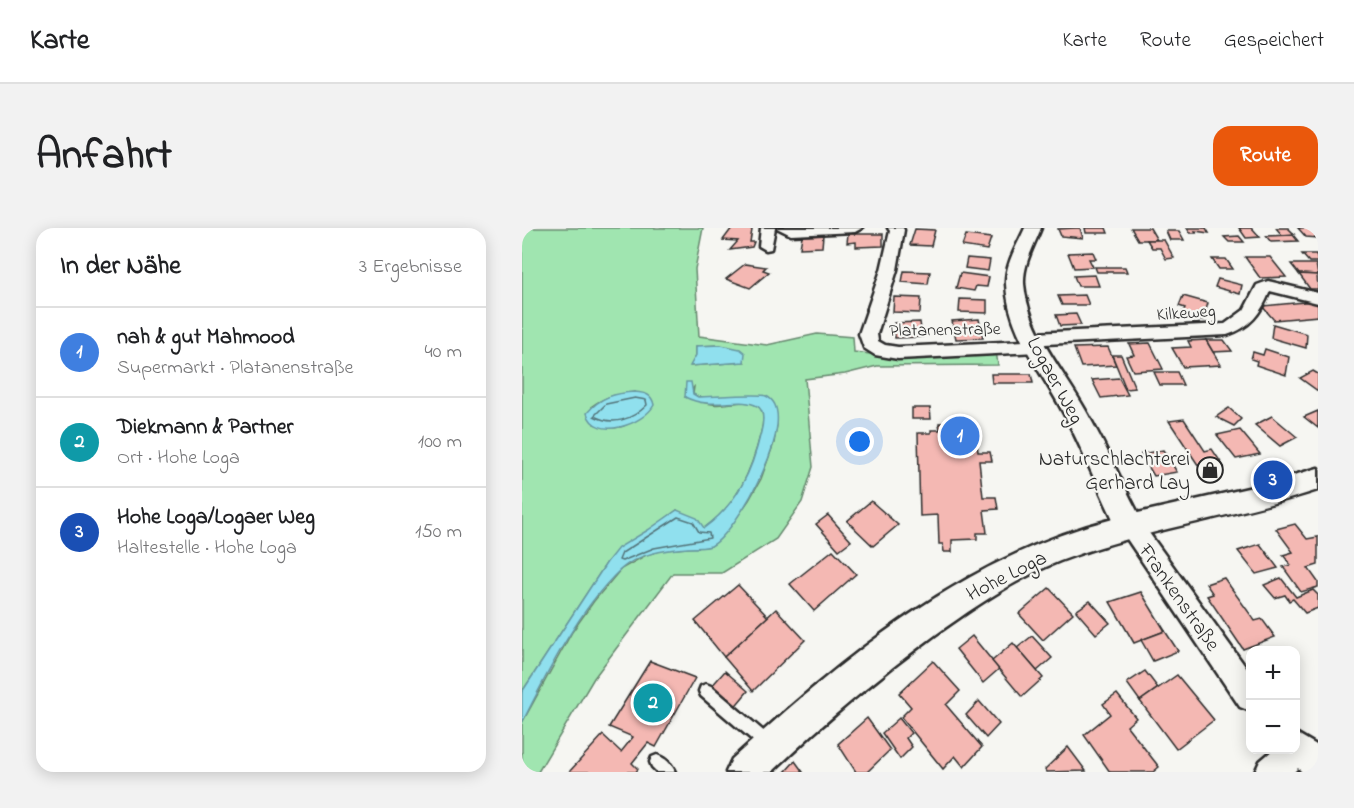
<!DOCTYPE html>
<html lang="de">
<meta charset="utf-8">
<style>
body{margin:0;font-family:"Indie Flower",sans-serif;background:#f2f2f2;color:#202124}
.controls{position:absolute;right:18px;bottom:18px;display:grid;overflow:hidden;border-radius:12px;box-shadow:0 3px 15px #0003}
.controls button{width:54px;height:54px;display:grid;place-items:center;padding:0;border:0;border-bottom:2px solid #e0e0e0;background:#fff;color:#202124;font:30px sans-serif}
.you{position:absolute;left:338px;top:214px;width:21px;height:21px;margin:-15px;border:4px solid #fff;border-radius:50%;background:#1a73e8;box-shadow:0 0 0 9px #1a73e833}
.badge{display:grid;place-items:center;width:39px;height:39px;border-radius:50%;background:#ea580c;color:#fff;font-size:20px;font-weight:700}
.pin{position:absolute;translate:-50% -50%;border:3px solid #fff;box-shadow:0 2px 6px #0006}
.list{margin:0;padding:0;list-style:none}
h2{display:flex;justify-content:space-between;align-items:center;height:78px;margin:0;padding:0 24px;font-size:26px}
h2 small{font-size:20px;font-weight:400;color:#757577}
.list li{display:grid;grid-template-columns:39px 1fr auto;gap:18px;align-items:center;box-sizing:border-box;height:90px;padding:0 24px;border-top:2px solid #e0e0e0}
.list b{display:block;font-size:22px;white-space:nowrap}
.list p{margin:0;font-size:20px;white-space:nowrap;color:#757577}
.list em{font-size:20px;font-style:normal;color:#757577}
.map{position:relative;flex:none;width:796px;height:544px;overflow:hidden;border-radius:18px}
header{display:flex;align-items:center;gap:36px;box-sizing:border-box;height:84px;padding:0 30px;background:#fff;border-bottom:2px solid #e0e0e0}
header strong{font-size:28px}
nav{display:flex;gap:33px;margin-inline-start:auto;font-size:21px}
.intro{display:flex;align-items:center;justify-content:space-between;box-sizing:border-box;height:144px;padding:0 36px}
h1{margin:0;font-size:42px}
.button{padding:15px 27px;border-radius:18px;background:#ea580c;color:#fff;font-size:21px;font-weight:700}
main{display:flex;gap:36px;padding:0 36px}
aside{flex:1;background:#fff;border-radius:18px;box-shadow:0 3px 15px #0003}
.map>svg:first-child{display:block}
.green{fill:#a0e5b0;stroke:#66886e;stroke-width:1.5;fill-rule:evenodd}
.water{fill:#90e0ee;stroke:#6898a0;stroke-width:1.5}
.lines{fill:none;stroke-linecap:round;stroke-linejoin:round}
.shore{stroke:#537379;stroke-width:1.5}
.building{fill:#f4b8b3;stroke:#2b2b2b;stroke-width:1.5}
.service-casing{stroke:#2b2b2b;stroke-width:5}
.minor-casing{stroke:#2b2b2b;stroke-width:5}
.tertiary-casing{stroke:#2b2b2b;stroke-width:5}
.service{fill:#f6f6f2;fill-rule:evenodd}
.minor{fill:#f6f6f2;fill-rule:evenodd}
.tertiary{fill:#f6f6f2;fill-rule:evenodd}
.labels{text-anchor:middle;stroke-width:4.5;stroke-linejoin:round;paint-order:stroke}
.far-street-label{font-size:18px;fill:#2b2b2b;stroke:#f6f6f2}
.street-label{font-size:21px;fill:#2b2b2b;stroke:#f6f6f2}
.poi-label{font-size:21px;fill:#2b2b2b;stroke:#f6f6f2;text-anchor:end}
</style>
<header>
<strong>Karte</strong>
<nav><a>Karte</a><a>Route</a><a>Gespeichert</a></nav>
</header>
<div class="intro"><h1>Anfahrt</h1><a class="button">Route</a></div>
<main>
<aside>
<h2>In der Nähe<small>3 Ergebnisse</small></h2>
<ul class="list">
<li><span class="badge" style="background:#3f7fe0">1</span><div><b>nah &amp; gut Mahmood</b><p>Supermarkt · Platanenstraße</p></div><em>40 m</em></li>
<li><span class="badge" style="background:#0f9aa8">2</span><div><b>Diekmann &amp; Partner</b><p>Ort · Hohe Loga</p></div><em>100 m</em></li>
<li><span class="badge" style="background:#1a4fb4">3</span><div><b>Hohe Loga/Logaer Weg</b><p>Haltestelle · Hohe Loga</p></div><em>150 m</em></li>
</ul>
</aside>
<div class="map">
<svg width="796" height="544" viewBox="0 0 796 544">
<rect width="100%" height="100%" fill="#f6f6f2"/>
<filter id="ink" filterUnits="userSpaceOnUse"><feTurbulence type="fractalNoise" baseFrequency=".0167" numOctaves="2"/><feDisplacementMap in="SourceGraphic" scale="12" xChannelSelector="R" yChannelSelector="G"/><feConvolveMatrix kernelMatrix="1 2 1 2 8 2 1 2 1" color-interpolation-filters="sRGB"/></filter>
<g filter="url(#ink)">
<path class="green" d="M0,0h181l-8,41 4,67 68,9 50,-11 36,3 1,15 25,3 117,-4 2,14 -121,1 -32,8 -40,5 8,88 -11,35 -26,37 -54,34h-49l-79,105 -56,94h-16v-49l50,-91 22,-31 27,-32 25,-14 17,-5 48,-4 19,-19 19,-27 12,-21 13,-36 3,-18 -1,-14 -10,-15 -68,1 -5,-3 1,-7 -9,10c9,2 18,6 27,7 14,3 33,-7 46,2 7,5 5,19 3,26 -10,40 -23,72 -58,97l-26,-19 -70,52 -85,130zM199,117l23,17 -53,4 5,-11v-9zM113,164l-2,29c-14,10 -23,7 -39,3l-2,-18c14,-10 26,-12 43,-14z"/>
<g class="water">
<polygon points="199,117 218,121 223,125 222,134 168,138 174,127 174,118"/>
<path d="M164,154h5l2,12 5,3c11,0 62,-4 68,-1 38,17 -29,137 -55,150 -6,2 -17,2 -23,2 -23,2 -50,5 -68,22 -41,39 -73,103 -98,153v-31l85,-130 11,-14 30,-18 29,-20 20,8 7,10c34,-25 48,-57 57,-96 2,-8 4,-22 -4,-26 -16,-10 -46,5 -72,-9z"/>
<path d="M113,164c10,1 17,2 19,13 -10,19 -59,37 -67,8 13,-16 28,-20 48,-21z"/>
</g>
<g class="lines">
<g class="shore">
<path d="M113,170l11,2 1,5c-15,15 -34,21 -53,11l12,-12z"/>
<polygon points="156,289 171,294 177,304 187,305 188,310 132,320 100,333 97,332 100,325"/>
</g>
</g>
<g class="building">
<polygon points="210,0 228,0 230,2 228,14 232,14 230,19 208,22 216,13 201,12"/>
<polygon points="553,0 558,0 561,10 539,8 536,1"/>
<polygon points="584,0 586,5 564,5 563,0"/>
<polygon points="609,0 628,0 635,12 616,12"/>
<polygon points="665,0 684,0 687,5 673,3 674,5 668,5"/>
<polygon points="717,0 730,0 738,9 724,10"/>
<polygon points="754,0 766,0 772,6 760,7"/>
<polygon points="776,0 795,0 796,10 784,9"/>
<polygon points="393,1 413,2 409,18 388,17"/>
<polygon points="644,3 657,3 662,12 648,12"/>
<polygon points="326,6 361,6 361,18 334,19 334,14 325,15"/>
<polygon points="301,7 300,19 278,20 280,8"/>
<polygon points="444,7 469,10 465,22 440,18"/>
<polygon points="771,7 776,13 749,14 744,8"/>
<polygon points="717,8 722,14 707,14 702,9"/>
<polygon points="625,12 642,12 652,30 644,31 638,20 630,20"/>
<polygon points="571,24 574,31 567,31 571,39 552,40 546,25"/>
<polygon points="780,26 794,26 796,34 787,34"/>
<polygon points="723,29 748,29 764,49 738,50"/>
<polygon points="445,30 468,32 466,43 443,40"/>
<polygon points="690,31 704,31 711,41 697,41"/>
<polygon points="223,36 244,39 241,42 247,44 228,60 204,51"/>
<polygon points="769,36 794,36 796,47 777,46"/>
<polygon points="573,39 603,39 605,44 575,44"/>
<polygon points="382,43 408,44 406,56 380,54"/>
<polygon points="438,45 467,49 465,59 454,58 452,63 434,60"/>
<polygon points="777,46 795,47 796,61 788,61"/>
<polygon points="573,47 577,58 556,58 552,48"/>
<polygon points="696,51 720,57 718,66 693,59"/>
<polygon points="563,67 567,77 540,77 536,68"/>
<polygon points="661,68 686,75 681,92 660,86 663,80 657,78"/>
<polygon points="372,69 399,70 398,85 371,84"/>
<polygon points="438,71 465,72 465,85 437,84"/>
<polygon points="793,73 796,76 796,88 752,92 740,78"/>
<polygon points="554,86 559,97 538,98 534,87"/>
<polygon points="457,91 461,110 434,111 430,93"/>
<polygon points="398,94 400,109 373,110 372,95"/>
<polygon points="751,96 785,106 784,120 749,110"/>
<polygon points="684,112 699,137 661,139 650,120 669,119 666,113"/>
<polygon points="684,112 702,112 710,123 691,124"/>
<polygon points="628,115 641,141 611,143 604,128 612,127 607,116"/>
<polygon points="586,119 594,137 559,139 552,120"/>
<polygon points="743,121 767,129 764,147 734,137 735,133 729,131 731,124 741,127"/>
<polygon points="590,127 599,127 613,160 604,161"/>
<polygon points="791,143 796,146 796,163 778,150"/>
<polygon points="632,144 655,144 661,157 638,157"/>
<polygon points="469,146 509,146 511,155 470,155"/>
<polygon points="597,150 606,167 579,170 570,152"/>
<polygon points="390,180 408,180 409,191 390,191"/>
<polygon points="707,180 719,191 712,198 694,189"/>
<polygon points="796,183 796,200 782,189"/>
<polygon points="750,188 775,209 758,218 733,197"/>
<polygon points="662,191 683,223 690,221 702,239 694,240 696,243 682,246 647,193"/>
<polygon points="452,194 456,224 468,224 470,233 457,233 461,269 474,269 476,281 462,282 465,305 455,305 455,311 430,312 430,324 422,324 421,316 417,316 416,287 398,288 396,205 409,205 409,202 418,202 417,195"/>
<polygon points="718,202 738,226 714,231 695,207"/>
<polygon points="641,222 655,244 632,248 619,226"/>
<polygon points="349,273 376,297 351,318 325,293"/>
<polygon points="306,287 329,313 317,322 294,296"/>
<polygon points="773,296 785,311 796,309 796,337 786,340 796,354 796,359 779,364 761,339 769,337 761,327 771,324 754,301"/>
<polygon points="738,316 756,340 734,346 716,323"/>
<polygon points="311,322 334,346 292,383 268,356"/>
<polygon points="702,350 733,393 740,391 753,409 721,421 685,368 691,366 684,356"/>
<polygon points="759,350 774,369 791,362 796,367 796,380 783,385 771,371 767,373 763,367 753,370 742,357"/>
<polygon points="216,357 246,389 202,429 173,393"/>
<polygon points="527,360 551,385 521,412 497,386"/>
<polygon points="619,364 643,403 612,415 588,374"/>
<polygon points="568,373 588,395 574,406 554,383"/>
<polygon points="254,381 283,412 231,463 202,429"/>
<polygon points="643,403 656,423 631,433 619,412"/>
<polygon points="450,408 477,441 461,455 434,421"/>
<polygon points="510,408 530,430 515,443 495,420"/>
<polygon points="491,415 521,450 500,469 470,433"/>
<polygon points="128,433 173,450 134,519 126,515 110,535 116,541 114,544 47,544 81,507 99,524 111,509 87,499"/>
<polygon points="411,433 438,463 424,477 460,519 442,539 433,528 421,541 379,489 389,479 377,465"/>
<polygon points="203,443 226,463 211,481 188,460"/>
<polygon points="623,443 636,460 618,473 605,455"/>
<polygon points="655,447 692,492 654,521 618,473"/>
<polygon points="595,466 614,490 605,498 637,539 631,544 588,544 562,507 588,486 581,476"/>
<polygon points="457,473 477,496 464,510 444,487"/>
<polygon points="345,490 368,522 345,544 334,544 316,516"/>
<polygon points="377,490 389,505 384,510 390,519 378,531 360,505"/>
<polygon points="546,519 564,543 525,544 523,541"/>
<polygon points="273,533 281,544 263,544"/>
</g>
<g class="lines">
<g class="service-casing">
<g id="service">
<polygon points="184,456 189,458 252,512 254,517 252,522 247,524 242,522 179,468 177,463 179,458"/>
<path d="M135,527c8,3 15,9 18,17h-18l-5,-5 -2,-5 2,-5z"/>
</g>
</g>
<g class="minor-casing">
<g id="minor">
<polygon points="239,0 253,0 249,21 244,22 237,18"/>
<polygon points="255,0 340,0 333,4 269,7"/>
<path d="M366,0h15l1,2 -7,40 -20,64 1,7 7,4 13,2 127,-6 2,-6 6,-2 192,-9 19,-14 13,-25 11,-4 50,12v10l-48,-12c-9,22 -20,37 -43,44l-182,9 -2,6 -6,2 -139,7 -23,-4 -11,-7 -5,-14 22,-64 9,-39z"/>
<polygon points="609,288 617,291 728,445 728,483 718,479 601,305 597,298 601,291"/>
<polygon points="774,505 796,518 796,544 780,544 776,540 772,544 733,544 738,533 751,522 774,522"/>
</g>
</g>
<g class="tertiary-casing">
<path id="tertiary" d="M503,0h16c-7,18 -18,36 -17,56 4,48 40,87 62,127 19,33 34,68 52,102l119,-27 61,-18v22c-85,28 -175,39 -258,71 -45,18 -86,46 -125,74 -57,42 -112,88 -163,137h-46l6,-13c111,-101 232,-202 381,-240 -17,-35 -31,-71 -49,-105 -21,-41 -56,-81 -58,-130 -1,-20 11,-38 19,-56z"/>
</g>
<use href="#service" class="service"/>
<use href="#minor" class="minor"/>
<use href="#tertiary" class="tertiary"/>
</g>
</g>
<defs>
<g id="shop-ring" transform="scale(1.35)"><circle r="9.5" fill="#f6f6f2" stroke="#2b2b2b" stroke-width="1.5"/><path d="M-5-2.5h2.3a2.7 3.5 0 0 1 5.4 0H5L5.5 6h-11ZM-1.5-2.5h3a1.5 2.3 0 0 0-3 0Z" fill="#2b2b2b"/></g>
</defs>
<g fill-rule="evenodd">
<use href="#shop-ring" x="688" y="242"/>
</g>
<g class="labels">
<g class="far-street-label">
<text transform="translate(664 84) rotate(-4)" y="6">Kilkeweg</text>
<text transform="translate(423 101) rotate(-1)" y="6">Platanenstraße</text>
</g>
<g class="street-label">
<text transform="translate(534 152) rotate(61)" y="7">Logaer Weg</text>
<text transform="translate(484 347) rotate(-27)" y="7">Hohe Loga</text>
<text transform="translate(658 369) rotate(55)" y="7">Frankenstraße</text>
</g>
<g class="poi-label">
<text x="668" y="237">Naturschlachterei<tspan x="668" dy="24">Gerhard Lay</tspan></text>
</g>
</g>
</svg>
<div class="controls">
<button>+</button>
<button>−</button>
</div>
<div class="you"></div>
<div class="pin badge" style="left:438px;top:208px;background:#3f7fe0">1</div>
<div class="pin badge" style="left:131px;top:475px;background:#0f9aa8">2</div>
<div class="pin badge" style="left:751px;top:252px;background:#1a4fb4">3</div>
</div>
</main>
